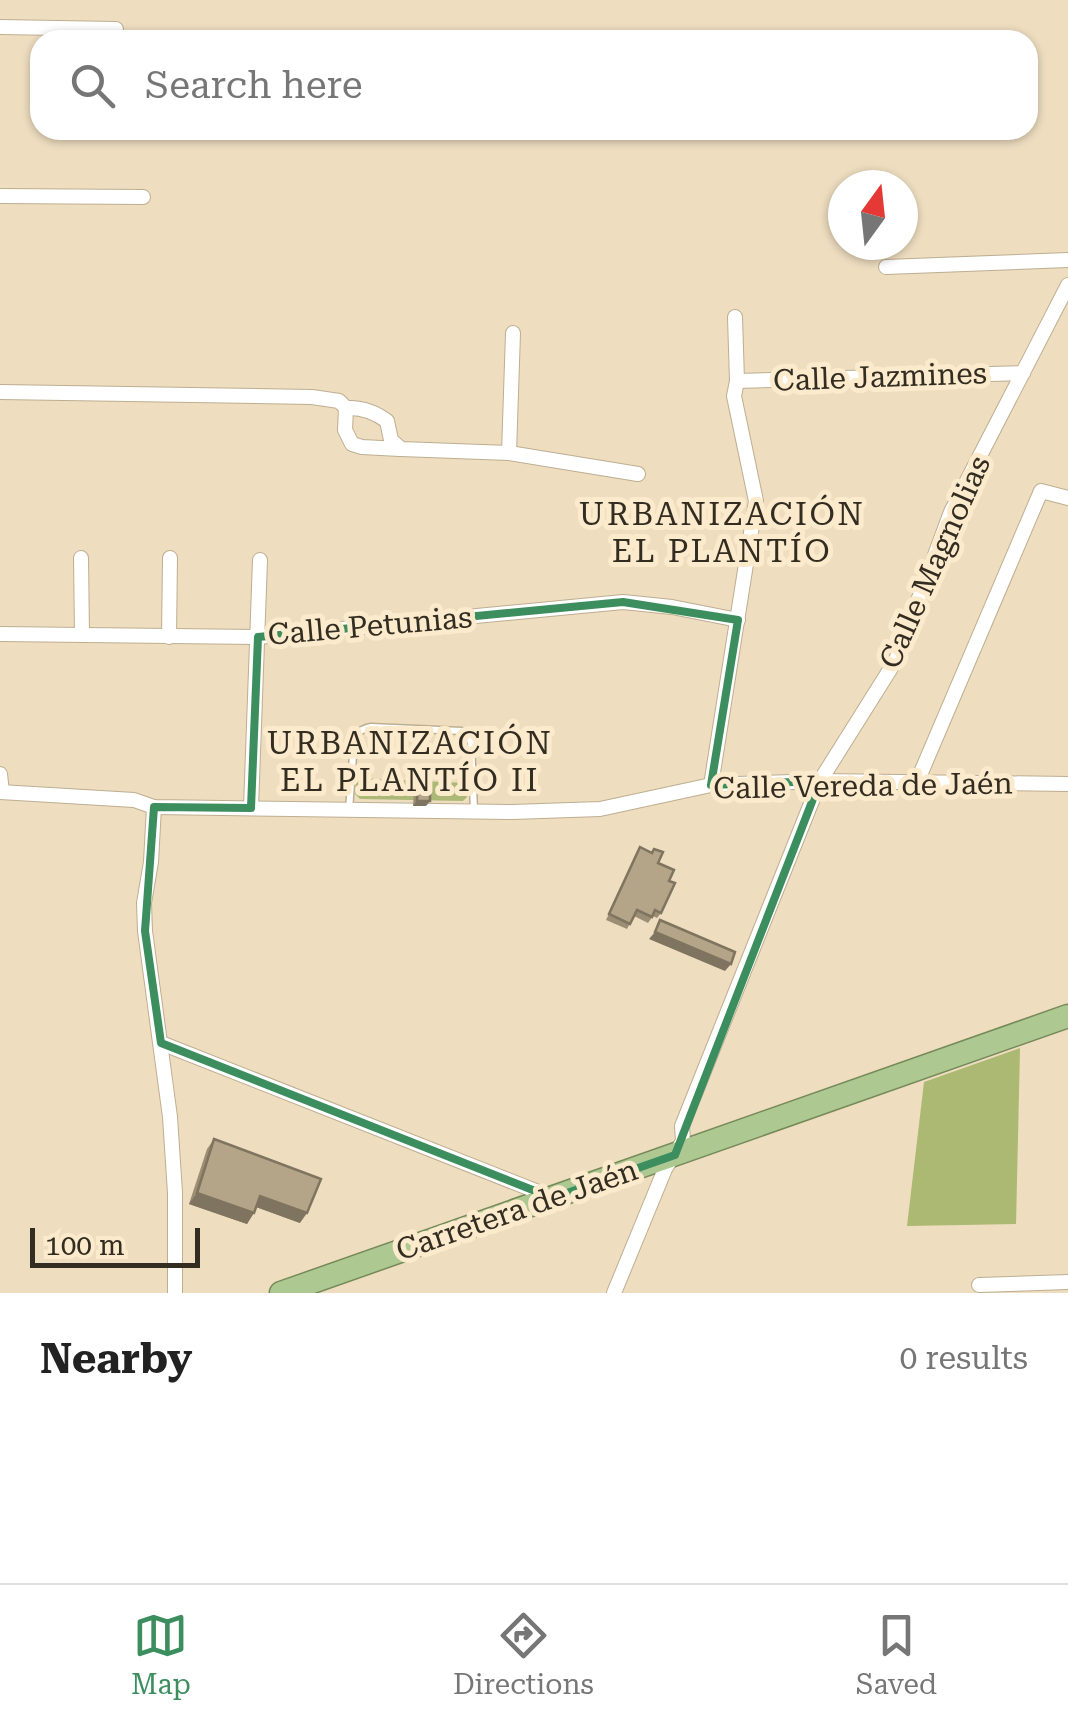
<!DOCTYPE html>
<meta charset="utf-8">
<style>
body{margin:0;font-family:"Roboto Serif",serif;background:#f6f6f6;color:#222}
.compass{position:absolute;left:828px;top:170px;width:90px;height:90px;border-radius:50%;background:#fff;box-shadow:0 2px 8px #0004;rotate:15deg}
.scale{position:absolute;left:30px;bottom:25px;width:170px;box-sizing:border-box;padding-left:10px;border:5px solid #332d21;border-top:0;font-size:28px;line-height:35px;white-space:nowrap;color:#332d21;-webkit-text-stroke:8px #fbeacc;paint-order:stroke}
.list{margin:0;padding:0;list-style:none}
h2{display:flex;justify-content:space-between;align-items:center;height:130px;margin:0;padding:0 40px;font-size:42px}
h2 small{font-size:32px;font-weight:400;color:#767676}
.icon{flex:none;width:55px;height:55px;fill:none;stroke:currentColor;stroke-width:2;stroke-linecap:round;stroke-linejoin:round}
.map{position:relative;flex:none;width:1068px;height:1293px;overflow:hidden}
.search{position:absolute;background:#fff;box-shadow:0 2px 8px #0004;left:30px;right:30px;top:30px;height:110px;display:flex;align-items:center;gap:25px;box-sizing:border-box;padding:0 35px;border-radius:30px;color:#767676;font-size:38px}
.sheet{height:290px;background:#fff}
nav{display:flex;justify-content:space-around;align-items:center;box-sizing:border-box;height:140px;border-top:2px solid #e0e0e0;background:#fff;font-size:28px;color:#767676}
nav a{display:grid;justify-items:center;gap:5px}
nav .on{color:#3c8e5f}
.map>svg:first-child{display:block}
.green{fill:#acb875}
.forest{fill:#acb973}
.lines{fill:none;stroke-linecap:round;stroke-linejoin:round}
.service-casing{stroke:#beae91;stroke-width:9}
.minor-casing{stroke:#beae91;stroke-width:16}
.trunk-casing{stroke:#768959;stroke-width:25}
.service{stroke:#fff;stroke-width:6}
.minor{stroke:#fff;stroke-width:14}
.trunk{stroke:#aec892;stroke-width:22}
.wall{fill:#9c8e75}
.shaded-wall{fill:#7f745f}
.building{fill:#b5a588;stroke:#7f745f;stroke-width:2.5}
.marked{fill:none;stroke:#3c8e5f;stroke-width:8;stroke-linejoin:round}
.labels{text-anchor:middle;stroke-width:10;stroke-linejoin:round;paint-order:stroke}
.street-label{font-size:30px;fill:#332d21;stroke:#fbeacc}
.neighbourhood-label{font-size:32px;letter-spacing:2.5px;fill:#332d21;stroke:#fbeacc}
</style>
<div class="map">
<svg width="1068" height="1293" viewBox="0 0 1068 1293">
<rect width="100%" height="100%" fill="#eeddbf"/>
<polygon class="green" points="356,778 466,783 467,797 463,801 360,799 355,794"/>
<polygon class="forest" points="1020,1048 1016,1224 907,1226 924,1082"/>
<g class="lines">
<g class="service-casing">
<path id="service" d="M349,810l5,-68c3,-10 7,-13 17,-15l91,4 9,11 3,68"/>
</g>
<g class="minor-casing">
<g id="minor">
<polyline points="0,27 116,29"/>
<polyline points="0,196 143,197"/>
<polyline points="886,267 1068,260"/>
<polyline points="737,381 1023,373"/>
<path d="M0,392l312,5 27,4 7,7c16,-1 29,4 41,13l4,19 10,9 108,4 129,21"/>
<polyline points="346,408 345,430 352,444 362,447 400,449"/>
<polyline points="509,453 513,333"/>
<polyline points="81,558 82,635"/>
<polyline points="0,634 258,637 623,602 672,607 738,620"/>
<polyline points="169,637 170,558"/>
<polyline points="0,774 2,792"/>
<polyline points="917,782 1041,491 1068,498"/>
<polyline points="711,785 756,501 734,396 737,381 735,317"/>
<polyline points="0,792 134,800 154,807 512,812 600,809 711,785 820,781 1068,784"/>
<polyline points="154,807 151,862 144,903 145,931 170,1117 175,1193 175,1293"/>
<polyline points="251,808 260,560"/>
<polyline points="161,1043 551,1197"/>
<polyline points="979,1285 1068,1282"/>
<polyline points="614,1293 665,1169 683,1141 682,1126 820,781 896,660 951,512 1068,285"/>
</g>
</g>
<g class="trunk-casing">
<polyline id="trunk" points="281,1293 1068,1016"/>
</g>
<use href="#service" class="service"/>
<use href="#minor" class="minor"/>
<use href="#trunk" class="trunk"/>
</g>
<g class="wall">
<polygon points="418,784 426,806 413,806 414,790"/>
<polygon points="640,847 658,863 669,881 661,913 657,918 653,916 648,923 634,916 627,929 606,920"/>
<polygon points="214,1139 300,1223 256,1207 247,1224 189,1204 207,1149"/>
</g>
<g class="shaded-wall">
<polygon points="417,801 430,801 426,806 413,806"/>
<polygon points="655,932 731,964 725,971 649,939"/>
<polygon points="197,1193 254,1213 247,1224 189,1204"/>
<polygon points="260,1196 307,1213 300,1223 253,1206"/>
</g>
<g class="building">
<polygon points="418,784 430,784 430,801 417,801"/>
<polygon points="640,847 652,853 654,849 663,852 658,863 674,870 669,881 675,883 661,913 655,910 652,917 637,910 630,924 609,914"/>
<polygon points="660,920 735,952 731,964 655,932"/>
<polygon points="214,1139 321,1179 307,1213 260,1196 254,1213 197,1193"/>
</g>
<path class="marked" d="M623,602l115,18 -27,165 109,-4 -145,374 -122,43 -392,-155 -16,-112 9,-124 97,1 7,-171z"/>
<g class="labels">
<g class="street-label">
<text transform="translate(880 377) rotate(-2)" y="10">Calle Jazmines</text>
<text transform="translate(935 562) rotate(-66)" y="10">Calle Magnolias</text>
<text transform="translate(370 626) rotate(-5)" y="10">Calle Petunias</text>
<text transform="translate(863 786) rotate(-1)" y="10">Calle Vereda de Jaén</text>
<text transform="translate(517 1210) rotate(-19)" y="10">Carretera de Jaén</text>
</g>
<g class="neighbourhood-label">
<text x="722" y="525">URBANIZACIÓN<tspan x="722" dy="37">EL PLANTÍO</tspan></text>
<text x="410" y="754">URBANIZACIÓN<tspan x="410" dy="37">EL PLANTÍO II</tspan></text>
</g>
</g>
</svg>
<svg class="compass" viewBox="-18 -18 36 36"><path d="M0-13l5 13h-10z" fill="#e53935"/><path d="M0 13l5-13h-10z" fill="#767676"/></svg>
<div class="scale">100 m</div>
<div class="search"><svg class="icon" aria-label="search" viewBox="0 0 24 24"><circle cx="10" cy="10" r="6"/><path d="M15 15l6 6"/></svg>Search here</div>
</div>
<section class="sheet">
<h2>Nearby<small>0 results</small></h2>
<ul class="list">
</ul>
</section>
<nav>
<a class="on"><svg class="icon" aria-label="map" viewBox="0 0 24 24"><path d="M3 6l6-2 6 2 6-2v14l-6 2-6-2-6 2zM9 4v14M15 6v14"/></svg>Map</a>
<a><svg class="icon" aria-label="directions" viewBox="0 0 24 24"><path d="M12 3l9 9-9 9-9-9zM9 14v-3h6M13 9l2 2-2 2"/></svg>Directions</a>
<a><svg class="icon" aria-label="saved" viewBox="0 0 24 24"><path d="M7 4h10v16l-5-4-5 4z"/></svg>Saved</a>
</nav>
